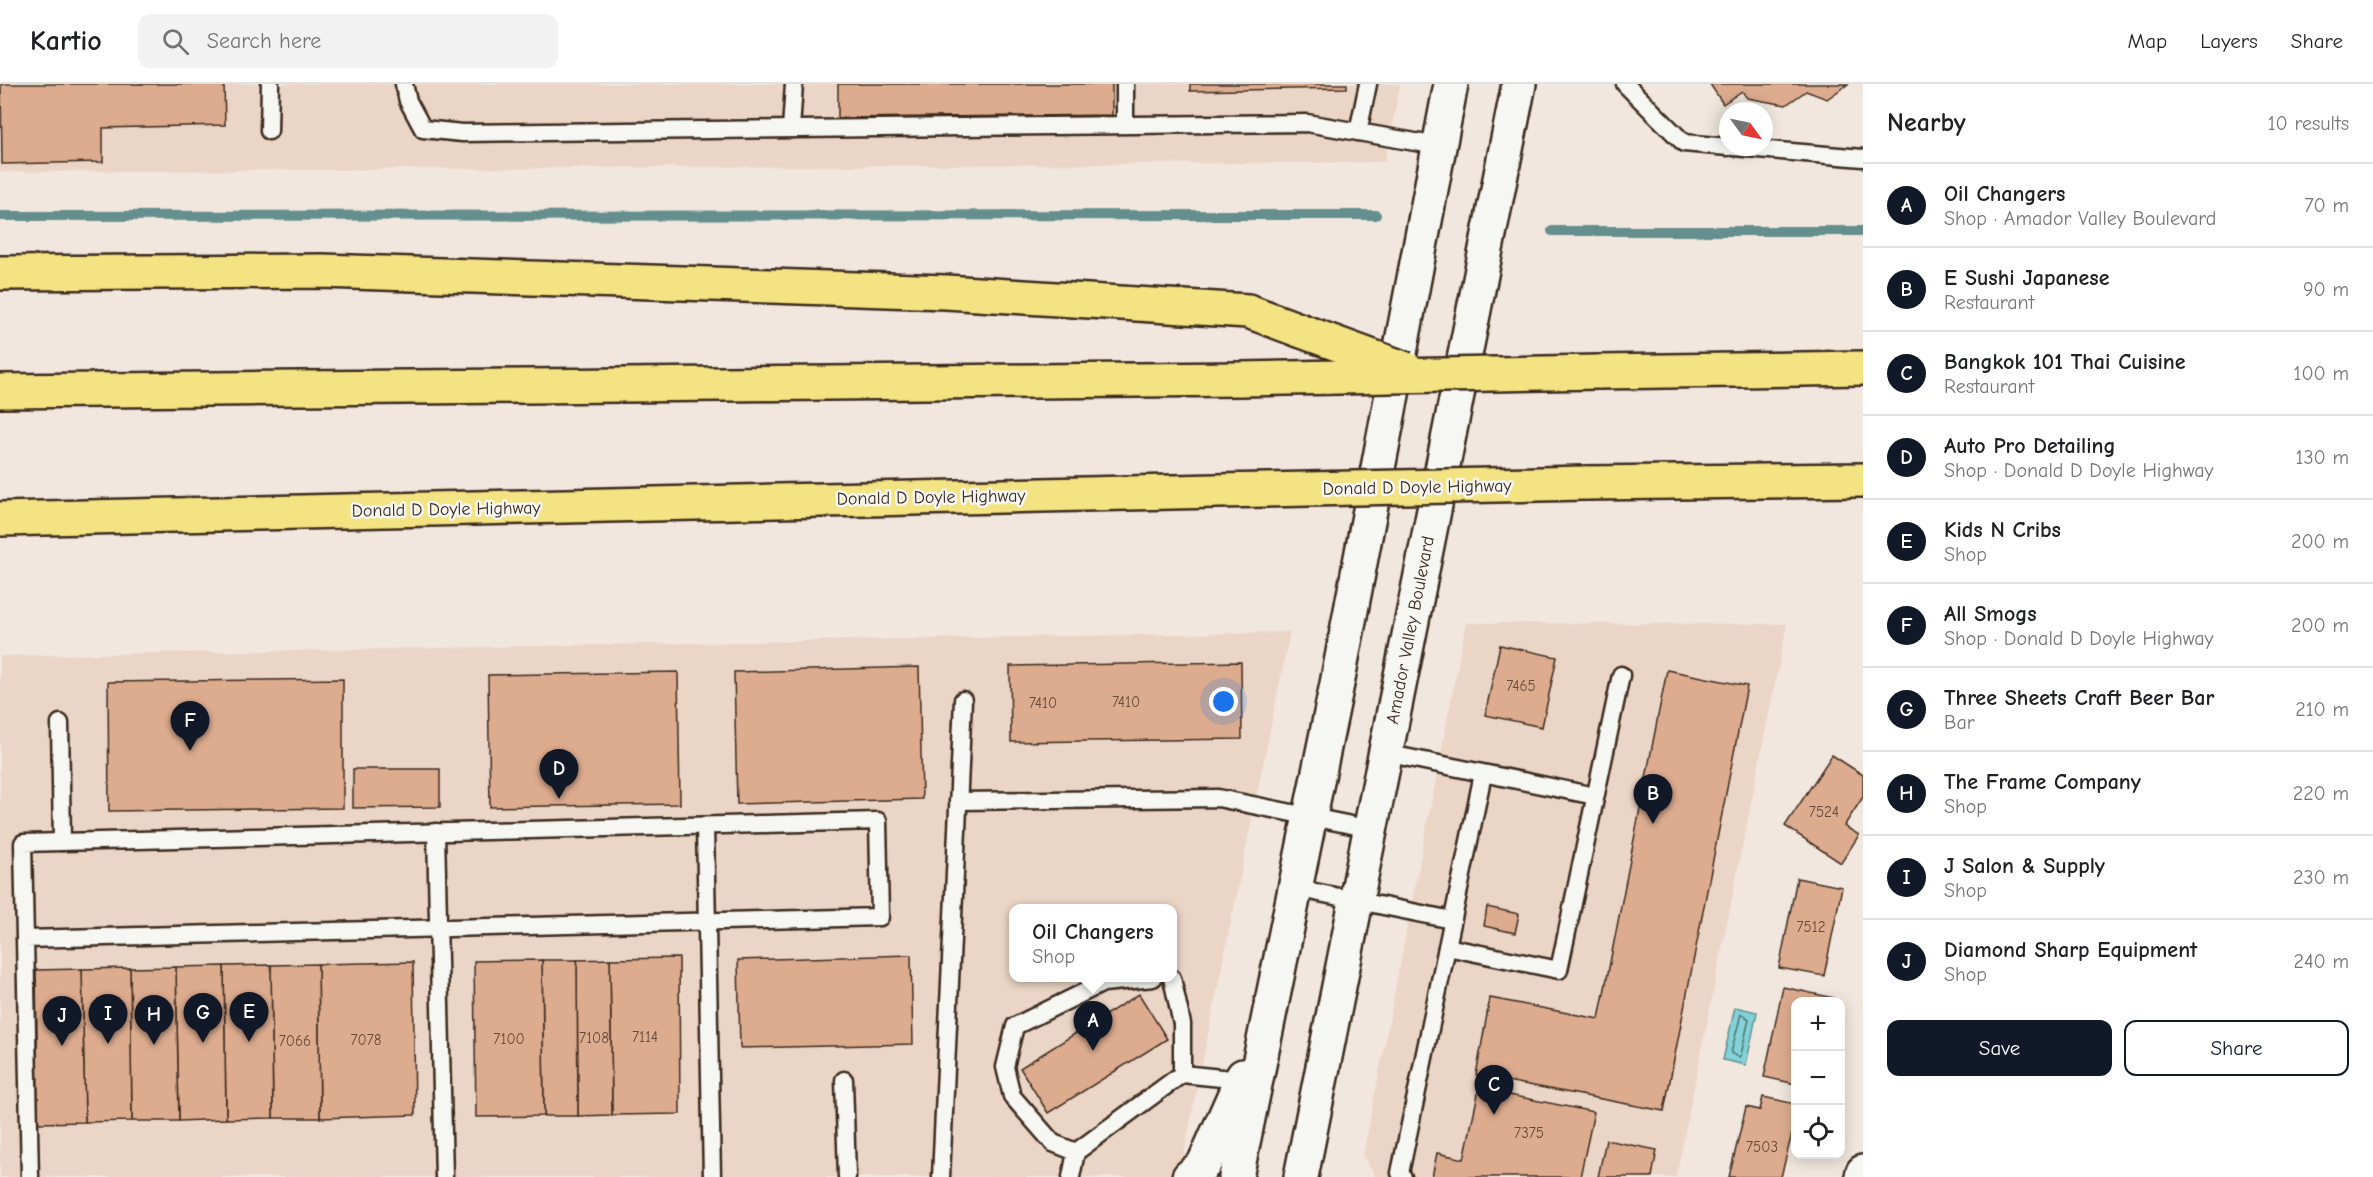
<!DOCTYPE html>
<meta charset="utf-8">
<style>
body{margin:0;font-family:"Comic Neue",sans-serif;background:#f2f2f2;color:#202124}
.controls{position:absolute;right:18px;bottom:18px;display:grid;overflow:hidden;border-radius:12px;box-shadow:0 3px 15px #0003}
.controls button{width:54px;height:54px;display:grid;place-items:center;padding:0;border:0;border-bottom:2px solid #e0e0e0;background:#fff;color:#202124;font:30px sans-serif}
.compass{position:absolute;left:1719px;top:18px;width:54px;height:54px;border-radius:50%;background:#fff;box-shadow:0 3px 15px #0003;rotate:123deg}
.you{position:absolute;left:1224px;top:618px;width:21px;height:21px;margin:-15px;border:4px solid #fff;border-radius:50%;background:#1a73e8;box-shadow:0 0 0 9px #1a73e833}
.badge{display:grid;place-items:center;width:39px;height:39px;border-radius:50%;background:#111827;color:#fff;font-size:20px;font-weight:700}
.pin{position:absolute;translate:-50% -50px;filter:drop-shadow(0 2px 3px #0008)}
.pin::after{content:'';position:absolute;top:32px;width:21px;height:18px;background:inherit;clip-path:polygon(0 0,100% 0,50% 100%)}
.popup{position:absolute;left:1009px;top:820px;width:168px;height:78px;box-sizing:border-box;display:grid;place-content:center;border-radius:12px;background:#fff;filter:drop-shadow(0 2px 4px #0005);font-size:20px;white-space:nowrap;color:#757577}
.popup b{font-size:22px;color:#202124}
.popup::after{content:'';position:absolute;left:50%;top:100%;margin-left:-12px;border:12px solid transparent;border-top-color:#fff}
.list{margin:0;padding:0;list-style:none}
h2{display:flex;justify-content:space-between;align-items:center;height:78px;margin:0;padding:0 24px;font-size:26px}
h2 small{font-size:20px;font-weight:400;color:#757577}
.list li{display:grid;grid-template-columns:39px 1fr auto;gap:18px;align-items:center;box-sizing:border-box;height:84px;padding:0 24px;border-top:2px solid #e0e0e0}
.list b{display:block;font-size:22px;white-space:nowrap}
.list p{margin:0;font-size:20px;white-space:nowrap;color:#757577}
.list em{font-size:20px;font-style:normal;color:#757577}
.actions{display:flex;gap:12px;padding:18px 24px}
.actions a{flex:1;padding:14px 0;border:2px solid #111827;border-radius:12px;text-align:center;font-size:21px;color:#111827}
.actions .main{background:#111827;color:#fff}
.icon{flex:none;width:33px;height:33px;fill:none;stroke:currentColor;stroke-width:2;stroke-linecap:round;stroke-linejoin:round}
.map{position:relative;flex:none;width:1863px;height:1093px;overflow:hidden}
header{display:flex;align-items:center;gap:36px;box-sizing:border-box;height:84px;padding:0 30px;background:#fff;border-bottom:2px solid #e0e0e0}
header strong{font-size:28px}
nav{display:flex;gap:33px;margin-inline-start:auto;font-size:21px}
.search{width:420px;height:54px;background:#f2f2f2;display:flex;align-items:center;gap:15px;box-sizing:border-box;padding:0 21px;border-radius:12px;color:#757577;font-size:22px}
main{display:flex}
aside{flex:1;background:#fff}
.map>svg:first-child{display:block}
.built{fill:#ebd5c6;fill-rule:evenodd}
.water{fill:#81d3d9;stroke:#658f8e;stroke-width:1.5}
.lines{fill:none;stroke-linecap:round;stroke-linejoin:round}
.shore{stroke:#576e69;stroke-width:1.5}
.stream{stroke:#658f8e;stroke-width:10}
.building{fill:#ddac8f;stroke:#3b2a1e;stroke-width:1.5}
.service-casing{stroke:#3b2a1e;stroke-width:21}
.minor-casing{stroke:#3b2a1e;stroke-width:38}
.tertiary-casing{stroke:#3b2a1e;stroke-width:38}
.motorway-casing{stroke:#3b2a1e;stroke-width:38}
.service{stroke:#f6f6f2;stroke-width:16}
.minor{stroke:#f6f6f2;stroke-width:33}
.tertiary{stroke:#f6f6f2;stroke-width:33}
.motorway{stroke:#f4e382;stroke-width:33}
.motorway-bridge-casing{stroke:#3b2a1e;stroke-width:38;stroke-linecap:butt}
.motorway-bridge{stroke:#f4e382;stroke-width:33}
.labels{text-anchor:middle;stroke-width:5;stroke-linejoin:round;paint-order:stroke}
.number-label{font-size:15px;fill:#644a3a}
.street-label{font-size:18px;fill:#3b2a1e;stroke:#f6f6f2}
</style>
<header>
<strong>Kartio</strong>
<div class="search"><svg class="icon" aria-label="search" viewBox="0 0 24 24"><circle cx="10" cy="10" r="6"/><path d="M15 15l6 6"/></svg>Search here</div>
<nav><a>Map</a><a>Layers</a><a>Share</a></nav>
</header>
<main>
<div class="map">
<svg width="1863" height="1093" viewBox="0 0 1863 1093">
<rect width="100%" height="100%" fill="#f1e7de"/>
<filter id="ink" filterUnits="userSpaceOnUse"><feTurbulence type="fractalNoise" baseFrequency=".0167" numOctaves="2"/><feDisplacementMap in="SourceGraphic" scale="12" xChannelSelector="R" yChannelSelector="G"/><feConvolveMatrix kernelMatrix="1 2 1 2 8 2 1 2 1" color-interpolation-filters="sRGB"/></filter>
<g filter="url(#ink)">
<g class="built">
<polygon points="0,0 1400,0 1385,78 0,88"/>
<polygon points="1466,539 1787,540 1676,1093 1376,1093 1363,1072"/>
<path d="M1290,548l-111,545h-1179v-521zM1014,824h158v70h-158z"/>
</g>
<polygon class="water" points="1735,923 1757,928 1746,981 1723,976"/>
<g class="lines">
<polygon class="shore" points="1741,930 1749,935 1741,971 1739,973 1731,969"/>
<g class="stream">
<polyline points="0,132 1376,131"/>
<polyline points="1552,147 1863,147"/>
</g>
</g>
<g class="building">
<polygon points="1,0 224,0 225,41 103,44 103,78 2,80"/>
<polygon points="838,0 1112,0 1112,31 838,34"/>
<polygon points="1190,0 1347,0 1347,4 1190,7"/>
<polygon points="1710,0 1848,0 1827,15 1806,7 1786,21 1747,14 1742,7 1723,20"/>
<polygon points="1500,561 1557,573 1542,643 1485,631"/>
<polygon points="1241,578 1242,655 1011,658 1010,582"/>
<polygon points="919,583 922,715 737,720 734,588"/>
<polygon points="1667,586 1747,602 1664,1027 1476,991 1490,914 1599,935"/>
<polygon points="678,588 680,720 490,723 488,591"/>
<polygon points="343,595 343,724 109,727 108,598"/>
<polygon points="1832,671 1863,691 1863,713 1844,742 1859,751 1841,779 1785,742"/>
<polygon points="353,685 440,685 440,723 353,724"/>
<polygon points="1797,794 1842,803 1824,892 1779,884"/>
<polygon points="1487,823 1519,830 1515,849 1484,842"/>
<polygon points="911,871 913,960 740,964 738,876"/>
<polygon points="679,874 680,1030 612,1031 610,875"/>
<polygon points="610,875 612,1031 578,1032 577,876"/>
<polygon points="542,876 577,876 578,1032 544,1032"/>
<polygon points="542,876 544,1032 476,1033 474,877"/>
<polygon points="413,878 415,1031 320,1034 318,880"/>
<polygon points="318,880 320,1034 273,1034 271,881"/>
<polygon points="271,881 273,1034 226,1035 224,882"/>
<polygon points="224,882 226,1035 179,1037 176,883"/>
<polygon points="176,883 179,1037 132,1037 130,884"/>
<polygon points="130,884 132,1037 85,1038 82,885"/>
<polygon points="82,885 85,1038 38,1039 36,886"/>
<polygon points="1783,903 1834,914 1833,918 1796,918 1796,1000 1764,993"/>
<polygon points="1139,910 1167,955 1048,1029 1020,984"/>
<polygon points="1479,1005 1594,1028 1580,1093 1432,1093 1437,1069 1464,1075"/>
<polygon points="1763,1013 1796,1020 1796,1034 1781,1093 1729,1093 1746,1023 1760,1026"/>
<polygon points="1606,1056 1657,1066 1652,1093 1598,1093"/>
</g>
<g class="lines">
<g class="service-casing">
<g id="service">
<polyline points="404,0 408,17 423,45 462,49 1307,39 1438,62"/>
<polyline points="1625,0 1684,59 1728,63"/>
<polyline points="1125,40 1125,0"/>
<polyline points="791,45 794,0"/>
<polyline points="269,47 270,0"/>
<polyline points="1358,48 1368,0"/>
<polyline points="1733,63 1863,74"/>
<polyline points="60,639 62,758"/>
<polyline points="1385,669 1595,712"/>
<polyline points="958,717 1218,714 1371,745"/>
<polyline points="705,742 712,1093"/>
<polyline points="436,748 444,1093"/>
<polyline points="1295,804 1452,836"/>
<polyline points="25,855 880,833 878,737 23,759 30,1093"/>
<polyline points="1447,863 1559,886 1621,591"/>
<polyline points="1172,894 1182,940 1182,990 1241,996"/>
<polyline points="844,996 847,1093"/>
<polyline points="1076,1068 1053,1059 1012,1012 1005,983 1015,942 1103,899 1153,894"/>
<polyline points="941,1093 963,616"/>
<polyline points="1071,1093 1076,1068 1182,990"/>
<polyline points="1403,1093 1400,1089 1483,690"/>
</g>
</g>
<g class="minor-casing">
<polyline id="minor" points="1862,1093 1863,1088"/>
</g>
<g class="tertiary-casing">
<g id="tertiary">
<polyline points="1189,1093 1204,1080 1243,992"/>
<polyline points="1236,1093 1337,600 1451,0"/>
<polyline points="1301,1093 1519,0"/>
</g>
</g>
<g class="motorway-casing">
<g id="motorway">
<polyline points="0,189 322,187 946,208 1248,227 1299,246"/>
<polyline points="1598,288 1863,284"/>
<polyline points="0,307 1241,295"/>
<polyline points="1585,399 1863,396"/>
<polyline points="0,435 1216,407"/>
</g>
</g>
<use href="#service" class="service"/>
<use href="#minor" class="minor"/>
<use href="#tertiary" class="tertiary"/>
<use href="#motorway" class="motorway"/>
<g class="motorway-bridge-casing">
<g id="motorway-bridge">
<polyline points="1299,246 1406,285"/>
<polyline points="1241,295 1598,288"/>
<polyline points="1216,407 1585,399"/>
</g>
</g>
<use href="#motorway-bridge" class="motorway-bridge"/>
</g>
</g>
<g class="labels">
<g class="number-label">
<text x="1521" y="607">7465</text>
<text x="1126" y="623">7410</text>
<text x="1043" y="624">7410</text>
<text x="1824" y="733">7524</text>
<text x="1811" y="848">7512</text>
<text x="645" y="958">7114</text>
<text x="594" y="959">7108</text>
<text x="509" y="960">7100</text>
<text x="366" y="961">7078</text>
<text x="295" y="962">7066</text>
<text x="1529" y="1054">7375</text>
<text x="1762" y="1068">7503</text>
</g>
<g class="street-label">
<text transform="translate(1417 403) rotate(-1)" y="6">Donald D Doyle Highway</text>
<text transform="translate(931 413) rotate(-1)" y="6">Donald D Doyle Highway</text>
<text transform="translate(446 425) rotate(-1)" y="6">Donald D Doyle Highway</text>
<text transform="translate(1410 546) rotate(-79)" y="6">Amador Valley Boulevard</text>
</g>
</g>
</svg>
<div class="controls">
<button>+</button>
<button>−</button>
<button><svg class="icon" aria-label="locate" viewBox="0 0 24 24"><circle cx="12" cy="12" r="6"/><path d="M12 2v4M12 18v4M2 12h4M18 12h4"/></svg></button>
</div>
<svg class="compass" viewBox="-18 -18 36 36"><path d="M0-13l5 13h-10z" fill="#e53935"/><path d="M0 13l5-13h-10z" fill="#757577"/></svg>
<div class="you"></div>
<div class="pin badge" style="left:1093px;top:967px">A</div>
<div class="popup"><b>Oil Changers</b>Shop</div>
<div class="pin badge" style="left:1653px;top:740px">B</div>
<div class="pin badge" style="left:1494px;top:1031px">C</div>
<div class="pin badge" style="left:559px;top:715px">D</div>
<div class="pin badge" style="left:249px;top:958px">E</div>
<div class="pin badge" style="left:190px;top:667px">F</div>
<div class="pin badge" style="left:203px;top:959px">G</div>
<div class="pin badge" style="left:154px;top:961px">H</div>
<div class="pin badge" style="left:108px;top:960px">I</div>
<div class="pin badge" style="left:62px;top:962px">J</div>
</div>
<aside>
<h2>Nearby<small>10 results</small></h2>
<ul class="list">
<li><span class="badge">A</span><div><b>Oil Changers</b><p>Shop · Amador Valley Boulevard</p></div><em>70 m</em></li>
<li><span class="badge">B</span><div><b>E Sushi Japanese</b><p>Restaurant</p></div><em>90 m</em></li>
<li><span class="badge">C</span><div><b>Bangkok 101 Thai Cuisine</b><p>Restaurant</p></div><em>100 m</em></li>
<li><span class="badge">D</span><div><b>Auto Pro Detailing</b><p>Shop · Donald D Doyle Highway</p></div><em>130 m</em></li>
<li><span class="badge">E</span><div><b>Kids N Cribs</b><p>Shop</p></div><em>200 m</em></li>
<li><span class="badge">F</span><div><b>All Smogs</b><p>Shop · Donald D Doyle Highway</p></div><em>200 m</em></li>
<li><span class="badge">G</span><div><b>Three Sheets Craft Beer Bar</b><p>Bar</p></div><em>210 m</em></li>
<li><span class="badge">H</span><div><b>The Frame Company</b><p>Shop</p></div><em>220 m</em></li>
<li><span class="badge">I</span><div><b>J Salon &amp; Supply</b><p>Shop</p></div><em>230 m</em></li>
<li><span class="badge">J</span><div><b>Diamond Sharp Equipment</b><p>Shop</p></div><em>240 m</em></li>
</ul>
<div class="actions"><a class="main">Save</a><a>Share</a></div>
</aside>
</main>
